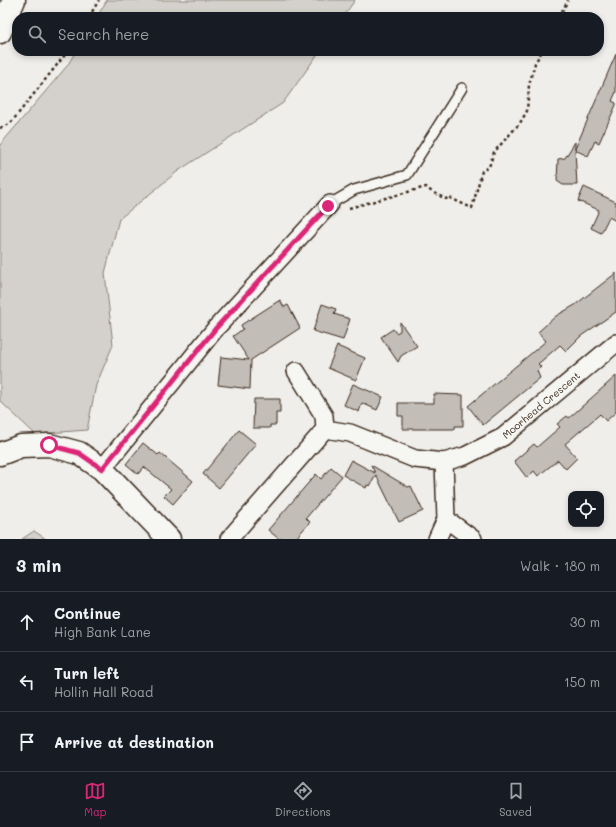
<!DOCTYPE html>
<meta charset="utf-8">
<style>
body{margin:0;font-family:Mali,sans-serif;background:#242831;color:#f1f3f6}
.controls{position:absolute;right:12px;bottom:12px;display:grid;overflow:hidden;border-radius:8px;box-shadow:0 2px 6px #0003}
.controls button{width:36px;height:36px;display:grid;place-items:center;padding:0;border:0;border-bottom:1px solid #363941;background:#171b24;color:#f1f3f6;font:20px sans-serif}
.stop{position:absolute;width:12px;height:12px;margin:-9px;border:3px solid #db2777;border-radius:50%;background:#fff}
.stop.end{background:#db2777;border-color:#fff;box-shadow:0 1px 4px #0008}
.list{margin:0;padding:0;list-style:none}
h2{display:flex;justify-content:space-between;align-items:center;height:52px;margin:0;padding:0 16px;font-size:17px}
h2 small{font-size:13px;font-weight:400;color:#9ea1a6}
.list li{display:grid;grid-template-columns:26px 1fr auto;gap:12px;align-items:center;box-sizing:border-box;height:60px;padding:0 16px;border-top:1px solid #363941}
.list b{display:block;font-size:15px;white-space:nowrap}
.list p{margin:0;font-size:13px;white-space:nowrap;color:#9ea1a6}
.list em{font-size:13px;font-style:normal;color:#9ea1a6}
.icon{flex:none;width:22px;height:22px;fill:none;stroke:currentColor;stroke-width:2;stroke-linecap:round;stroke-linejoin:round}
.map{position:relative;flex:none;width:616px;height:539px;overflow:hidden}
.search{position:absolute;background:#171b24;box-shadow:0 2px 6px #0003;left:12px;right:12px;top:12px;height:44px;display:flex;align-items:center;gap:10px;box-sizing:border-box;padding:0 14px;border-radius:16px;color:#9ea1a6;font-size:15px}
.sheet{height:232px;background:#171b24}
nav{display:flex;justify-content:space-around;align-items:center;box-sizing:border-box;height:56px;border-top:1px solid #363941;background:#171b24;font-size:11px;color:#9ea1a6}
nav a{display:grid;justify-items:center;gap:2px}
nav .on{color:#db2777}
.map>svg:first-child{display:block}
.green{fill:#d4d1cc;stroke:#887e75}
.building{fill:#c2bdb7;stroke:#3b2a1e}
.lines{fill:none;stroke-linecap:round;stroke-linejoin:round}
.lane-casing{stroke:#3b2a1e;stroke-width:12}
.street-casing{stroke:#3b2a1e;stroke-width:20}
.secondary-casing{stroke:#3b2a1e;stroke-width:25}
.path{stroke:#3b2a1e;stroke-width:2.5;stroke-dasharray:3 3;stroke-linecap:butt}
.lane{stroke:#f6f6f2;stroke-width:9}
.street{stroke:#f6f6f2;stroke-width:17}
.secondary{stroke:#f6f6f2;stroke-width:22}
.route{stroke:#db2777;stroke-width:5}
.labels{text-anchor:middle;stroke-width:3;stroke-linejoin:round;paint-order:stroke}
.street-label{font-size:10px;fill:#3b2a1e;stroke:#f6f6f2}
</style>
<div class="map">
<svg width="616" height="539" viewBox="0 0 616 539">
<rect width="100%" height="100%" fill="#efeeea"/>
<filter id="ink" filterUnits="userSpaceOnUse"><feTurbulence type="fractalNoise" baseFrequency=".025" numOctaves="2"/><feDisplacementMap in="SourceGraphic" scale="8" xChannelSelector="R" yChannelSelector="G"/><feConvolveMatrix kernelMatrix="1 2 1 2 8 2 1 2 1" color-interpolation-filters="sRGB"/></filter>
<g filter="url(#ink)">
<g class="green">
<polygon points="107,0 355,0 343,17 97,17"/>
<polygon points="76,51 320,51 283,103 178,171 119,219 105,273 113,345 96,385 87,430 35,434 0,401 0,145 67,66"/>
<polygon points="34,531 46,539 22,539"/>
</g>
<g class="building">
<polygon points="616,54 616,92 612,101 616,103 616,105 599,143 595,141 588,156 575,150 577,185 563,185 557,181 558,159 565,158 575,142 575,149"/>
<polygon points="584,187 616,202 616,221 609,217 601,233 591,228 599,210 578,201"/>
<polygon points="616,273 616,312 581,336 566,351 560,345 538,364 541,367 537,371 540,378 483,425 468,406 546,341 538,332 556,316 575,305"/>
<polygon points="280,300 284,307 288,305 300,328 251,360 250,389 218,385 221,357 249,360 233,336 243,329 241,325"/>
<polygon points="322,304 336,309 334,314 350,319 343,340 313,331"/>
<polygon points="400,322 417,346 401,356 398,362 381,337 393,329 396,333 400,331"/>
<polygon points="337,346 365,358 356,380 328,368"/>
<polygon points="616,376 616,412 606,421 600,414 565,444 577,458 566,469 558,460 538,476 534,471 527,478 514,461 534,444 537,447 560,427 557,424 567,416 569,418"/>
<polygon points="353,384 383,397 377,410 362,403 359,412 344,405"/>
<polygon points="434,394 463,395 463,426 455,426 455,429 403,429 403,416 398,416 398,403 434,403"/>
<polygon points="254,399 280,399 280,413 276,413 276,425 270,425 270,428 253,428"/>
<polygon points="239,430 256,444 219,488 203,474"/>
<polygon points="143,443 158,455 160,453 193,481 173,504 164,496 171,489 144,467 138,474 126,464"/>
<polygon points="351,460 375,473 371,465 408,487 411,486 423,511 399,522 376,475 370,486 367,485 366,488 343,475"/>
<polygon points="331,467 342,476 306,518 310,522 295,539 279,539 268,530 316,474 321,479"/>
</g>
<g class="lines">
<g class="lane-casing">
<polyline id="lane" points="330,204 354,190 407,175 462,88"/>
</g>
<g class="street-casing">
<g id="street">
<polyline points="296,371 324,416 325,429"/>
<polyline points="102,469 216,328 330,204"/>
<polyline points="446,519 473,539"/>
<polyline points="229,539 325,429 350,433 415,459 444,462 465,456 503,437 616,343"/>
<polyline points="437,539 446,519 444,462"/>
</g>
</g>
<g class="secondary-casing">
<g id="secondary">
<polyline points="0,32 14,0"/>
<polyline points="0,454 21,446 49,445 79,453 102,469 169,539"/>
</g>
</g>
<g class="path">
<polyline points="89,17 99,0"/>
<polyline points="559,17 568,0"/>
<polyline points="0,128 10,124 68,51"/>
<polyline points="349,208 426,187 432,192 446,199 448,197 472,208 482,171 489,167 494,152 520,123 527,111 529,85 535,63 542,51"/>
</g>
<use href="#lane" class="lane"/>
<use href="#street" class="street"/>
<use href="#secondary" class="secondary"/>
</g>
</g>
<g class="lines" filter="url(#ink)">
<polyline class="route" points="49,445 79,453 102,469 216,328 328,206"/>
</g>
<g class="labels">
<g class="street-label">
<text transform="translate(541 405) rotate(-40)" y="4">Moorhead Crescent</text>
</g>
</g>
</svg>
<div class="controls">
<button><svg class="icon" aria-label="locate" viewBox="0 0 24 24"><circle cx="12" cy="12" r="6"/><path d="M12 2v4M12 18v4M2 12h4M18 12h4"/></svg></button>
</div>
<div class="stop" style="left:49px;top:445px"></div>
<div class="stop end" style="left:328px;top:206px"></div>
<div class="search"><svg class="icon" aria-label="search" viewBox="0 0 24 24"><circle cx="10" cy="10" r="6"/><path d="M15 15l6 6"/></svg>Search here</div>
</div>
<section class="sheet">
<h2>3 min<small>Walk · 180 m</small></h2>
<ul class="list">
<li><svg class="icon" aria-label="ahead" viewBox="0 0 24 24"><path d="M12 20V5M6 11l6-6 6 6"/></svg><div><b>Continue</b><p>High Bank Lane</p></div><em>30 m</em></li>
<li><svg class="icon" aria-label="left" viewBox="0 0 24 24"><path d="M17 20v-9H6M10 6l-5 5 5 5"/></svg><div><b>Turn left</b><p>Hollin Hall Road</p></div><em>150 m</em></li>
<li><svg class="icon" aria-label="arrive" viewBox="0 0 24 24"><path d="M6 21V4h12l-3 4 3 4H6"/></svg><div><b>Arrive at destination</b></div></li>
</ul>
</section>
<nav>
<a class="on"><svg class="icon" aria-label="map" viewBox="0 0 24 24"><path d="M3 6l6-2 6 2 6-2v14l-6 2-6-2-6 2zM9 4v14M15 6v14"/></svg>Map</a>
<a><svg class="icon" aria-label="directions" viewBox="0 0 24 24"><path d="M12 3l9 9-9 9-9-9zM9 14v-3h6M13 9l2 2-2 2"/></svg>Directions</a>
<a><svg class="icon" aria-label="saved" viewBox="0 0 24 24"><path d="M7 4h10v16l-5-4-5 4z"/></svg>Saved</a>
</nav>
